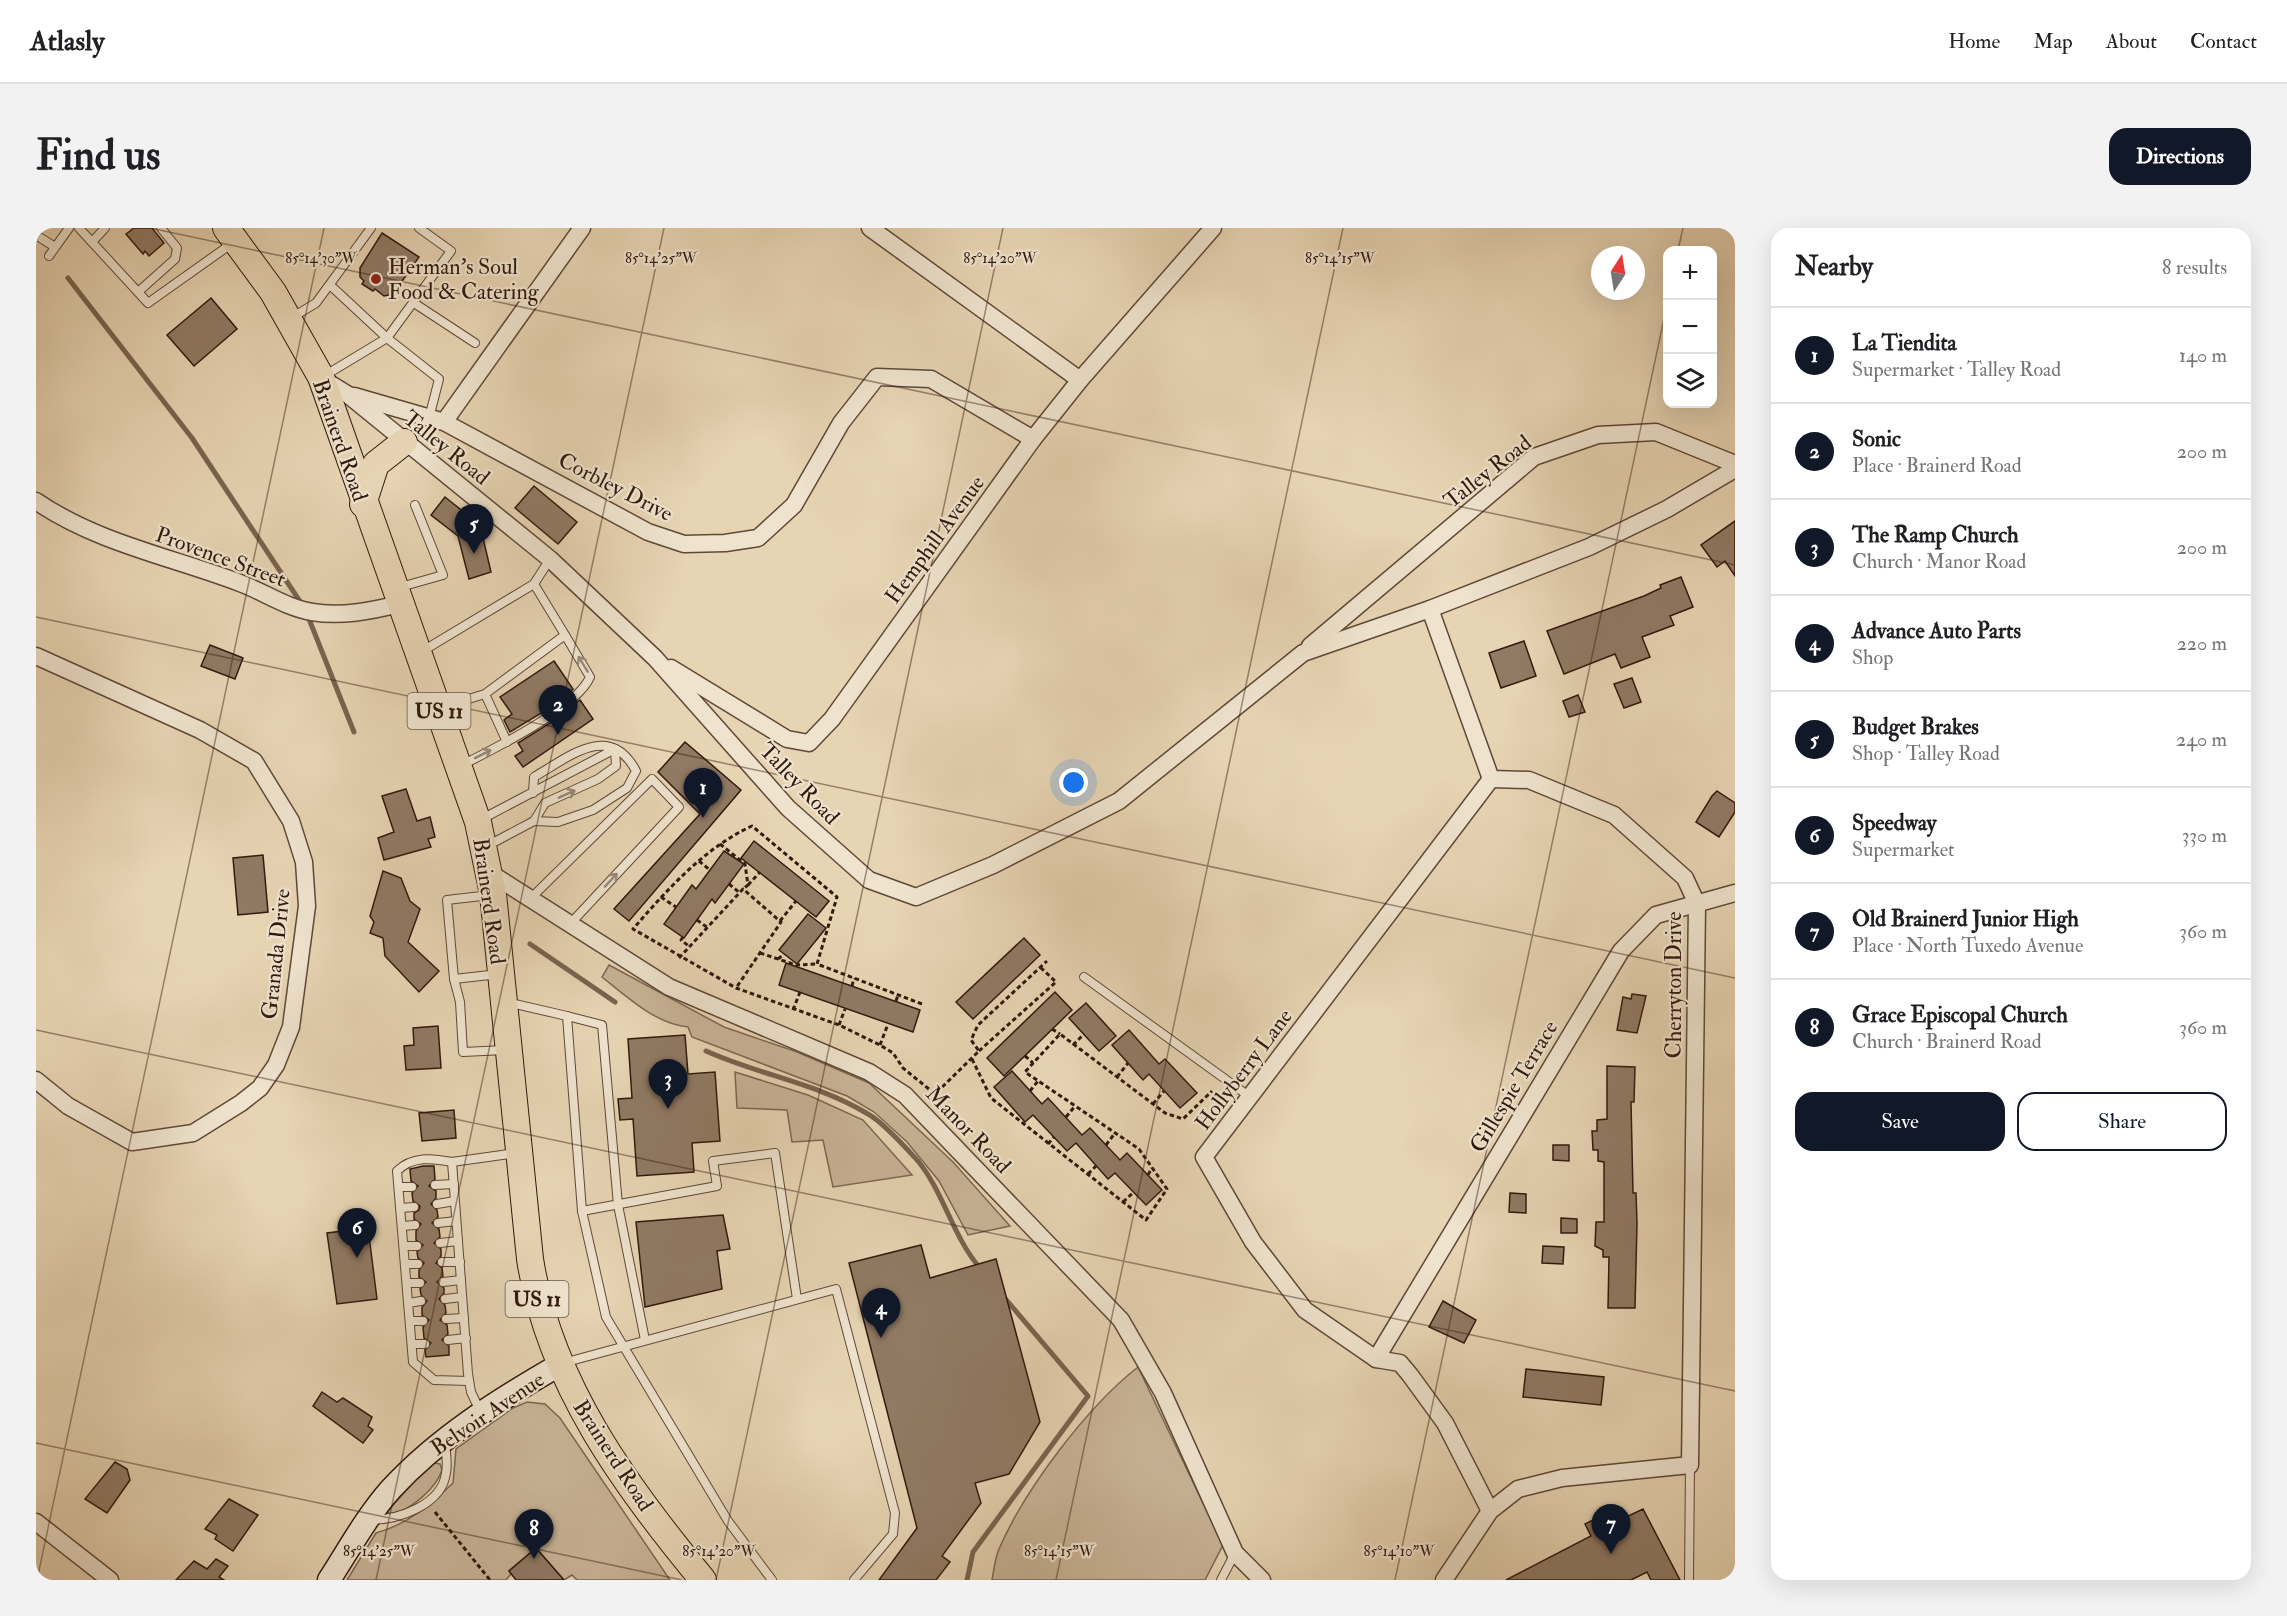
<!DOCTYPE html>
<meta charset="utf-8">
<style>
body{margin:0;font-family:"IM FELL Double Pica",serif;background:#f2f2f2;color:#202124}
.controls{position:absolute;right:18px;top:18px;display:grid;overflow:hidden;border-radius:12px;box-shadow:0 6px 24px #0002}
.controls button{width:54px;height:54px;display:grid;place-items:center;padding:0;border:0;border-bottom:2px solid #e0e0e0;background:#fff;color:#202124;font:30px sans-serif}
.compass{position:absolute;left:1555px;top:18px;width:54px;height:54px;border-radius:50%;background:#fff;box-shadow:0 6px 24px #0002;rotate:12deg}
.you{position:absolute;left:1038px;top:555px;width:21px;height:21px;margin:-15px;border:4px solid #fff;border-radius:50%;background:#1a73e8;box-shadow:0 0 0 9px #1a73e833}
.badge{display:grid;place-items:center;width:39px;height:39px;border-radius:50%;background:#111827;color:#fff;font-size:20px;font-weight:700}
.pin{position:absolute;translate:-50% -50px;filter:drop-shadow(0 2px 3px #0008)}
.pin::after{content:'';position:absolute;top:32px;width:21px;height:18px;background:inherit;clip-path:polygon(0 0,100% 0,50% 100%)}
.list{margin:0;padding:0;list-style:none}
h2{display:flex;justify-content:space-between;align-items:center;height:78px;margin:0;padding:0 24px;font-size:26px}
h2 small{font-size:20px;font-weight:400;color:#757577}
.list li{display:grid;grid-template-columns:39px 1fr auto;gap:18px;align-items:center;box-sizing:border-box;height:96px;padding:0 24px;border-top:2px solid #e0e0e0}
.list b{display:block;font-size:22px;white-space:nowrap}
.list p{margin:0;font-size:20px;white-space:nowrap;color:#757577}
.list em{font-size:20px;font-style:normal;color:#757577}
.actions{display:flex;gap:12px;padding:18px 24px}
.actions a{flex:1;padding:14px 0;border:2px solid #111827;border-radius:18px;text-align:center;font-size:21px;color:#111827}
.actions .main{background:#111827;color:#fff}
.icon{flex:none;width:33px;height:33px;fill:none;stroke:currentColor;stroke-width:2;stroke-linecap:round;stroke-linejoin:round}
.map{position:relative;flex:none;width:1699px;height:1352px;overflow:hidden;border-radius:18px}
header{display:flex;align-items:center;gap:36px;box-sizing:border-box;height:84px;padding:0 30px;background:#fff;border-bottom:2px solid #e0e0e0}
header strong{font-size:28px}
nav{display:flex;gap:33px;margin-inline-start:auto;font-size:21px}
.intro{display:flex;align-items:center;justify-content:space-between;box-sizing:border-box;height:144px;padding:0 36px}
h1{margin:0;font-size:42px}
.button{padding:15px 27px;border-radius:18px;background:#111827;color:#fff;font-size:21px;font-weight:700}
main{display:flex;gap:36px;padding:0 36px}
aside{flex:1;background:#fff;border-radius:18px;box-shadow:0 6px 24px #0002}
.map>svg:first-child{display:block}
.green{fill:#c8b497;stroke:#7d6652;stroke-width:1.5}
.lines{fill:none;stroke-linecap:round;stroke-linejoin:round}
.stream{stroke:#79634f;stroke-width:5}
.building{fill:#907a64;stroke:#32190e;stroke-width:1.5}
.lane-casing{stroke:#5f4837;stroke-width:10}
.street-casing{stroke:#5f4837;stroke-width:19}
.secondary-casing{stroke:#32190e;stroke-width:25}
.primary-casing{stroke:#32190e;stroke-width:28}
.path{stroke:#32190e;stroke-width:3;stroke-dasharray:4.5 3;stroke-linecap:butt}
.lane{stroke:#efe3ce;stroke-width:8}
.street{stroke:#efe3ce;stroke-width:16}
.secondary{stroke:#efe3ce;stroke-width:22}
.primary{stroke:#e7d4b3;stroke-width:26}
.oneway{stroke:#9a8878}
.ticks{fill:none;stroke:#32190e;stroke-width:1.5;stroke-opacity:0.45}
.poi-dot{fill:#8f2418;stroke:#efe3ce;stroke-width:2}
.labels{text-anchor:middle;stroke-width:4.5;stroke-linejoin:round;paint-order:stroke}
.shield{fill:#efe3ce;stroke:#6b5648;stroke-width:1.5}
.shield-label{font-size:21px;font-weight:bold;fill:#32190e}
.poi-label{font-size:22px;fill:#32190e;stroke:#efe3ce;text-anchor:start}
.street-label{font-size:22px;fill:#32190e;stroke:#efe3ce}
.ticks-label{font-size:15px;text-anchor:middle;fill:#32190e;stroke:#efe3ce;stroke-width:4.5;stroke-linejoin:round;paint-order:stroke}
</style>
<header>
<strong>Atlasly</strong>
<nav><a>Home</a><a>Map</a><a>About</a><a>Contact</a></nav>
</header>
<div class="intro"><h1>Find us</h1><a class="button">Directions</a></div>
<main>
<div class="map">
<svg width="1699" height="1352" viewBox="0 0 1699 1352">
<rect width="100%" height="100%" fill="#e7d4b3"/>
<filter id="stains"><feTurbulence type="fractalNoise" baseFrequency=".00333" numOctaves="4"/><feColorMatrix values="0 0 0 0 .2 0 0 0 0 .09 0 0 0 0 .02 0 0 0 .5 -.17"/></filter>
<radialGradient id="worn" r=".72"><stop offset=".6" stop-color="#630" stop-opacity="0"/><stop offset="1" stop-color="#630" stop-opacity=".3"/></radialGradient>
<g class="green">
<path d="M573,737l115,62 73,25 72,31 84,79 57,64 -42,9 -29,-54 -32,-39 -33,-30 -27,-16 -155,-59 -4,-10c-32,-3 -61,-30 -86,-50z"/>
<polygon points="699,844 772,867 827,892 876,947 797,959 787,912 756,914 751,882 701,880"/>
<path d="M1102,1139l85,178 -18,35h-213c2,-10 3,-22 7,-31 26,-60 88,-142 139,-182z"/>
<path d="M491,1174l18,2 15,14 110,162h-93l-5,-5 -8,5 -28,-32 -27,23 2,3 -5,6h-159l29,-47c32,-9 53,-27 77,-50l3,-34 57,-41z"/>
<path d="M398,1235l6,1 2,6c-6,19 -31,39 -50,45l-5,-3 37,-42z"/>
</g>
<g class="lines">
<g class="stream">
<polyline points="32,50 156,210 267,378"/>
<polyline points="271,386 318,504"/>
<polyline points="494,716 579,774"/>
<path d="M670,823c53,24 111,32 162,63 15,8 38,34 50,47 26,32 35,76 62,107"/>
<polyline points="931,1352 937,1324 1052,1168 967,1068"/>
</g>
</g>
<g class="building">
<polygon points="98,0 116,0 128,15 113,28 109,23 107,26 90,6"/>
<polygon points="346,5 383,29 357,66 348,68 339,61 337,63 326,56 328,53 324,49 324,40"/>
<polygon points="175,70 201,101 158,138 131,107"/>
<polygon points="498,258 541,294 522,316 479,280"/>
<polygon points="409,269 444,297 455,344 433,351 422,308 395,287"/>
<polygon points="1699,293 1699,348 1689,333 1681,339 1665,317"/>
<polygon points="1645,349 1657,379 1634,388 1638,397 1606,409 1614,429 1585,440 1579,426 1528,446 1511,403 1608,368 1625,360 1624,357"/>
<polygon points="1488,413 1500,448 1465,460 1453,425"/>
<polygon points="174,417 207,430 199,451 165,438"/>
<polygon points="518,433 537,461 512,481 474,504 468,492 476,486 464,469"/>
<polygon points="1596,450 1605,474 1588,480 1578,456"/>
<polygon points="1542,467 1549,484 1533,489 1527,473"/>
<polygon points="544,472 557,491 487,539 479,528 487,523 482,515 519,492"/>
<polygon points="649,514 705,562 593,693 578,681 664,586 622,544"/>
<polygon points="370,561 381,593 394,589 399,609 392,611 395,619 348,632 342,610 358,604 346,568"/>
<polygon points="1681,563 1699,575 1699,584 1683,609 1660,594 1676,568"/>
<polygon points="718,613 793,673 780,689 705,630"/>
<polygon points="688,623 708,636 679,675 676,671 648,710 628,696 656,657 660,661"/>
<polygon points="227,627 232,684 202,687 197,630"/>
<polygon points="347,643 365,650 374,673 384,681 372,714 403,743 383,764 349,728 347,710 334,705 338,694 334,688"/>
<polygon points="772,686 790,700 761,736 743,722"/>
<polygon points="988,710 1004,727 937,791 920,774"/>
<polygon points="750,735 884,782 877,804 743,757"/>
<polygon points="1019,764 1036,782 968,848 951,830"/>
<polygon points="1596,766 1610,768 1601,805 1581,802 1587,769 1595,771"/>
<polygon points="1050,775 1080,808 1063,823 1033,790"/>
<polygon points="402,798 405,840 370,842 368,818 378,817 377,800"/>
<polygon points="1093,802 1123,836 1129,831 1161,865 1144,880 1113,846 1107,852 1076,817"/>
<polygon points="649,807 652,846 679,844 684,913 656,915 658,944 601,948 597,891 584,892 582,871 596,870 592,811"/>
<polygon points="1571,838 1599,839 1598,874 1595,874 1597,965 1600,965 1601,995 1599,1080 1572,1080 1573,1029 1567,1029 1567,1022 1559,1018 1560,994 1568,994 1568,934 1562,933 1562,922 1557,922 1556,903 1561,903 1561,892 1571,891"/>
<polygon points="976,843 1006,876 1012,870 1046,907 1054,900 1084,932 1091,925 1126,962 1110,977 1079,945 1072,951 1040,915 1031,923 997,887 989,894 958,859"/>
<polygon points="418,882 420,910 386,913 383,885"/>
<polygon points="1517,917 1533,917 1533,933 1517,932"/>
<polygon points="387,938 398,938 399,951 393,958 400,963 400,970 395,976 401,982 402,989 396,995 403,1001 404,1009 398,1015 405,1021 405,1028 400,1035 406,1040 407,1048 401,1054 408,1060 408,1065 403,1071 409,1077 410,1085 404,1092 411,1097 412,1106 406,1112 413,1118 413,1127 390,1129 389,1122 395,1115 388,1110 387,1099 393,1092 386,1087 386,1079 391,1073 385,1067 384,1061 390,1054 383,1049 383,1042 388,1035 382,1030 381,1024 387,1017 380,1012 380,1003 385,996 378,991 378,985 383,982 384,978 377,973 376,965 382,958 375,953 374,941"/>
<polygon points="1474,965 1490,966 1490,985 1473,984"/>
<polygon points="687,987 694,1021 681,1023 686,1061 609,1079 600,994"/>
<polygon points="1525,990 1541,991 1541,1005 1525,1005"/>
<polygon points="332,1000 341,1071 301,1076 291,1005"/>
<polygon points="885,1017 894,1050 960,1031 1004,1194 973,1246 939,1255 945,1275 906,1328 914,1334 900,1352 843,1352 881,1300 813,1035"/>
<polygon points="1507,1018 1528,1019 1527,1036 1506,1035"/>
<polygon points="1407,1073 1440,1092 1428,1115 1393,1099"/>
<polygon points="1490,1141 1568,1149 1565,1177 1487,1169"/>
<polygon points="286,1164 301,1174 307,1170 336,1189 332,1198 337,1202 327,1215 277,1178"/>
<polygon points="79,1234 91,1241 94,1252 71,1285 49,1271"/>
<polygon points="193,1271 222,1287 197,1323 179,1311 181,1307 169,1301"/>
<polygon points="1581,1280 1586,1291 1607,1281 1644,1352 1615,1352 1611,1344 1595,1352 1470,1352 1555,1308 1549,1296"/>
<polygon points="500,1320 528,1352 480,1352 473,1343"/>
<polygon points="180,1331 192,1338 183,1349 188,1352 140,1352 158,1333 171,1341"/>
</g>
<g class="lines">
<g class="lane-casing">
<g id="lane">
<polyline points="43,0 112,75 198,14"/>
<polyline points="0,7 19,19"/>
<polyline points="56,14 69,0"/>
<polyline points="13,28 33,0"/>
<polyline points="294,57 351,110 403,151 393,190"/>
<polyline points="102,64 139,31 141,20 125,0"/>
<polyline points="378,75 439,115"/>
<polyline points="255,90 280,75 335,0"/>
<polyline points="288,148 351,110 415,23 383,0"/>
<polyline points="498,356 529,407"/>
<polyline points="361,360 407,347 379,277"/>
<polyline points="385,424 498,356 514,331"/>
<polyline points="449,466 471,514"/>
<path d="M406,479l43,-13 80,-59 25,42c-13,31 -98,73 -130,89"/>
<path d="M497,565l1,-16c35,-20 76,-56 102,-6l-9,17 -34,22 -35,12 -24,-1"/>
<polyline points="444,592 579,521"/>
<polyline points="449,619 498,593 509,575 562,551 580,538 579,521"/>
<polyline points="454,667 411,672 418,751 463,746"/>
<polyline points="495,670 616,551 643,579 535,695"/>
<polyline points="1048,749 1214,869"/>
<polyline points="418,751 424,774 427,824 469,822"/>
<polyline points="470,774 531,788 546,983 570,1089 692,1293 736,1352"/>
<polyline points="531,788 566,797 582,977 609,1112"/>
<path d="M416,934c-20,-4 -40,-6 -55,9l16,191 21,18 35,1"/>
<polyline points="399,957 418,956"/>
<polyline points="363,959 376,959"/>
<polyline points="401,976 419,973"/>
<polyline points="364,980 378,979"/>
<polyline points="546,983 681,958 677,933 739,925 761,1071"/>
<polyline points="402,995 420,993"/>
<polyline points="366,998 379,997"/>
<polyline points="404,1015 422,1013"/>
<polyline points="368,1018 381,1018"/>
<polyline points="406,1034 424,1034"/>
<polyline points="369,1036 382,1036"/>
<polyline points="407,1054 425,1052"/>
<polyline points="371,1055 384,1055"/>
<polyline points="409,1071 426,1069"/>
<polyline points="372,1075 385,1073"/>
<polyline points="410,1091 428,1090"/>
<polyline points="374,1093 387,1093"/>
<polyline points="412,1112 430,1110"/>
<polyline points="376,1116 389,1116"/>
<polyline points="527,1135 800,1061 859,1285 857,1306 818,1352"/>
<polyline points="444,1183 435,1164 432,1146 416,934 480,925"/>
<path d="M334,1292c28,0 72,-15 76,-47 2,-9 0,-20 -1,-29"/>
<polyline points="1185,1352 1199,1325"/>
<polyline points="1653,1352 1654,1237"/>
</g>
</g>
<g class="street-casing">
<g id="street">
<polyline points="834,0 1044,152"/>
<polyline points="285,150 311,166 514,331 619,430 752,580 833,652 880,669 957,637 1083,573 1267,425 1394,381 1553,319 1631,281 1699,241"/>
<polyline points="318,168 408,194 612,304 648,316 689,315 722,310 758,277 805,195 841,149 895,151 997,211"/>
<polyline points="408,194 546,0"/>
<path d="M0,273c61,42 136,56 204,82 24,9 47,25 72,29 29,5 59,-1 87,-8"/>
<polyline points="1394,381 1455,551 1493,552 1578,587 1649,650 1661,676 1654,1237 1526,1250 1482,1261 1454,1283 1408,1352"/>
<polyline points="1274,418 1498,229 1562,207 1620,204 1699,236"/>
<polyline points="0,428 164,502 218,533 255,593 268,634 271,678 255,799 240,837 224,860 205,875 157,905 96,914 32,878 0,852"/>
<polyline points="635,440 751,511 773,515 796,491 997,211 1044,152 1177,0"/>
<polyline points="454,645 633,759 833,844 869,867 1085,1092 1127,1165 1199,1325 1226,1352"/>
<polyline points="1340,1131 1585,723 1620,687 1699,665"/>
<polyline points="1454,1283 1409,1195 1374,1147 1364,1135 1340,1131 1269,1082 1217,1014 1168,929 1455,551"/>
<polyline points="0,1294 74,1352"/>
</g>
</g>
<g class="secondary-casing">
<path id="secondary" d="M293,1352c20,-31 38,-64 62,-91 48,-52 109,-90 170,-125"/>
</g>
<g class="primary-casing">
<g id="primary">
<path d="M190,0l47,64 48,85 157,445 15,72 37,365c19,123 95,227 173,321"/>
<polyline points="327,276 340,236 368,214"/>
</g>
</g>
<g class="path">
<polyline points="684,616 709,636 712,657 707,661"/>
<polyline points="663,633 674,642"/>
<polyline points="693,656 704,665"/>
<polyline points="712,657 724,644"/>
<polyline points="625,669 640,679"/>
<polyline points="661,692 672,700"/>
<polyline points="744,693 760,673"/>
<polyline points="647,709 645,712 654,719"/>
<polyline points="724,725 760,737 781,736"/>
<polyline points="643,730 707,661 745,694 700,760"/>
<polyline points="742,731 748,726"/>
<polyline points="816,758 818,750"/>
<polyline points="860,773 862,767"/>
<path d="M886,776l-105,-40 20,-67 -85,-71c-48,22 -85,64 -119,103l103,59 103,37 41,20 13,8 10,15 32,26 44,-43 -8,-11 7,-15 69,-64"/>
<polyline points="757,782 764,764"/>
<polyline points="803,797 809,781"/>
<polyline points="1016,801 1024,806"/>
<polyline points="844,817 852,796"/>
<polyline points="1037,817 1048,806"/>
<polyline points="943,823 1020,754 1004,739"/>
<polyline points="989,828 997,835"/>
<polyline points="936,831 955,870 1110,992 1131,961 1103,921 989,844 1024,806 1129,885 1147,891 1176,863"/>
<polyline points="1081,849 1092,835"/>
<polyline points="994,863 1002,853"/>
<polyline points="1117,876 1128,863"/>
<polyline points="1030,889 1039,878"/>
<polyline points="1012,916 1018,909"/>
<polyline points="1070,917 1079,905"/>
<polyline points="1052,946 1060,938"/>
<polyline points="1112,947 1116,940"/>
<polyline points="1087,974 1098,964"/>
<polyline points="399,1284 454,1352"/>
</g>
<use href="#lane" class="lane"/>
<use href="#street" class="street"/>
<use href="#secondary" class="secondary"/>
<use href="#primary" class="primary"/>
</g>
<defs><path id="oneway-shaft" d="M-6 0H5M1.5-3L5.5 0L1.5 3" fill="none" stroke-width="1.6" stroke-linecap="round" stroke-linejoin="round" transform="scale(1.5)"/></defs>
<g class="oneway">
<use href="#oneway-shaft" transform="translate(547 436) rotate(-121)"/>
<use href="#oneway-shaft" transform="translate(447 526) rotate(-27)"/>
<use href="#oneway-shaft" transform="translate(531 566) rotate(-24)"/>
<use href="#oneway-shaft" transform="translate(575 652) rotate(-47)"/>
</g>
<path class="ticks" d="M114,0l1585,337M1642,22l5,-22M0,389l1699,361M0,802l1699,361M0,1215l646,137M1,1352l287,-1352M340,1352l288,-1352M680,1352l287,-1352M1020,1352l287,-1352M1359,1352l273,-1280"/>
<circle class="poi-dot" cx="340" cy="51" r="6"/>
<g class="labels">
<g class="shield">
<rect x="371.5" y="465" width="63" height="36" rx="4.5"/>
<rect x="469.5" y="1053" width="63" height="36" rx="4.5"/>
</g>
<g class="shield-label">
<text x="403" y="490">US 11</text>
<text x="501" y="1078">US 11</text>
</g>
<g class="poi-label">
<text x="352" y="46">Herman's Soul<tspan x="352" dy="25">Food &amp; Catering</tspan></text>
</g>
<g class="street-label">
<text transform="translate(305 212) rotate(71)" y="8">Brainerd Road</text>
<text transform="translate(411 219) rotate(39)" y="8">Talley Road</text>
<text transform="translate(1451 243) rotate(-38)" y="8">Talley Road</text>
<text transform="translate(580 258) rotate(27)" y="8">Corbley Drive</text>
<text transform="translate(898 311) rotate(-54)" y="8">Hemphill Avenue</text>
<text transform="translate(185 328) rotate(20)" y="8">Provence Street</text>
<text transform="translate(764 555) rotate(46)" y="8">Talley Road</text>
<text transform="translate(454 673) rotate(82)" y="8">Brainerd Road</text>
<text transform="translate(239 726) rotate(-84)" y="8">Granada Drive</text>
<text transform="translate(1637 757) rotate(-90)" y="8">Cherryton Drive</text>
<text transform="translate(1207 841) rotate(-53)" y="8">Hollyberry Lane</text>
<text transform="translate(1477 858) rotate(-59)" y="8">Gillespie Terrace</text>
<text transform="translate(933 901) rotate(46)" y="8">Manor Road</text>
<text transform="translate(451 1185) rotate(-34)" y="8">Belvoir Avenue</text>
<text transform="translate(578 1227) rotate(57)" y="8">Brainerd Road</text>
</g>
</g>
<g class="ticks-label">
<text x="285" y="35">85°14'30"W</text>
<text x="625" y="35">85°14'25"W</text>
<text x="964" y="35">85°14'20"W</text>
<text x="1304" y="35">85°14'15"W</text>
<text x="343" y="1328">85°14'25"W</text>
<text x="683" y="1328">85°14'20"W</text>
<text x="1023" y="1328">85°14'15"W</text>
<text x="1363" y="1328">85°14'10"W</text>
</g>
<rect width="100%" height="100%" filter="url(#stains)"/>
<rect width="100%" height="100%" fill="url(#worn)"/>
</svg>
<div class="controls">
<button>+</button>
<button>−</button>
<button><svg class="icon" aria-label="layers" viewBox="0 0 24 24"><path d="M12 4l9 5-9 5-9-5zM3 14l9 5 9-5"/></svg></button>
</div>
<svg class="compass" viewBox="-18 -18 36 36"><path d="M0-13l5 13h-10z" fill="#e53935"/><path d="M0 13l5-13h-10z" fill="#757577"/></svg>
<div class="you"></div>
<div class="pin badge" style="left:667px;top:590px">1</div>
<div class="pin badge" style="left:522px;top:507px">2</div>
<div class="pin badge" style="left:632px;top:881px">3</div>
<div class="pin badge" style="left:845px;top:1110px">4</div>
<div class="pin badge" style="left:438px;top:326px">5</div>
<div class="pin badge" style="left:321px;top:1030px">6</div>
<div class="pin badge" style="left:1575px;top:1326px">7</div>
<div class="pin badge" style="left:498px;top:1331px">8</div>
</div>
<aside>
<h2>Nearby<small>8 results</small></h2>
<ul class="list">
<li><span class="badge">1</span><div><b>La Tiendita</b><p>Supermarket · Talley Road</p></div><em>140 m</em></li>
<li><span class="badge">2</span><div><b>Sonic</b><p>Place · Brainerd Road</p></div><em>200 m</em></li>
<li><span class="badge">3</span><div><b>The Ramp Church</b><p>Church · Manor Road</p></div><em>200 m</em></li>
<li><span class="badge">4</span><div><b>Advance Auto Parts</b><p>Shop</p></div><em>220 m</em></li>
<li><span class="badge">5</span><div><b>Budget Brakes</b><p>Shop · Talley Road</p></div><em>240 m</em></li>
<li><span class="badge">6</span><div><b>Speedway</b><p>Supermarket</p></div><em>330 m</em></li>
<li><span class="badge">7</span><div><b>Old Brainerd Junior High</b><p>Place · North Tuxedo Avenue</p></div><em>360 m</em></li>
<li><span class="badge">8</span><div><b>Grace Episcopal Church</b><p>Church · Brainerd Road</p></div><em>360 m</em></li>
</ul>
<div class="actions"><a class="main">Save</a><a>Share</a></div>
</aside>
</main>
